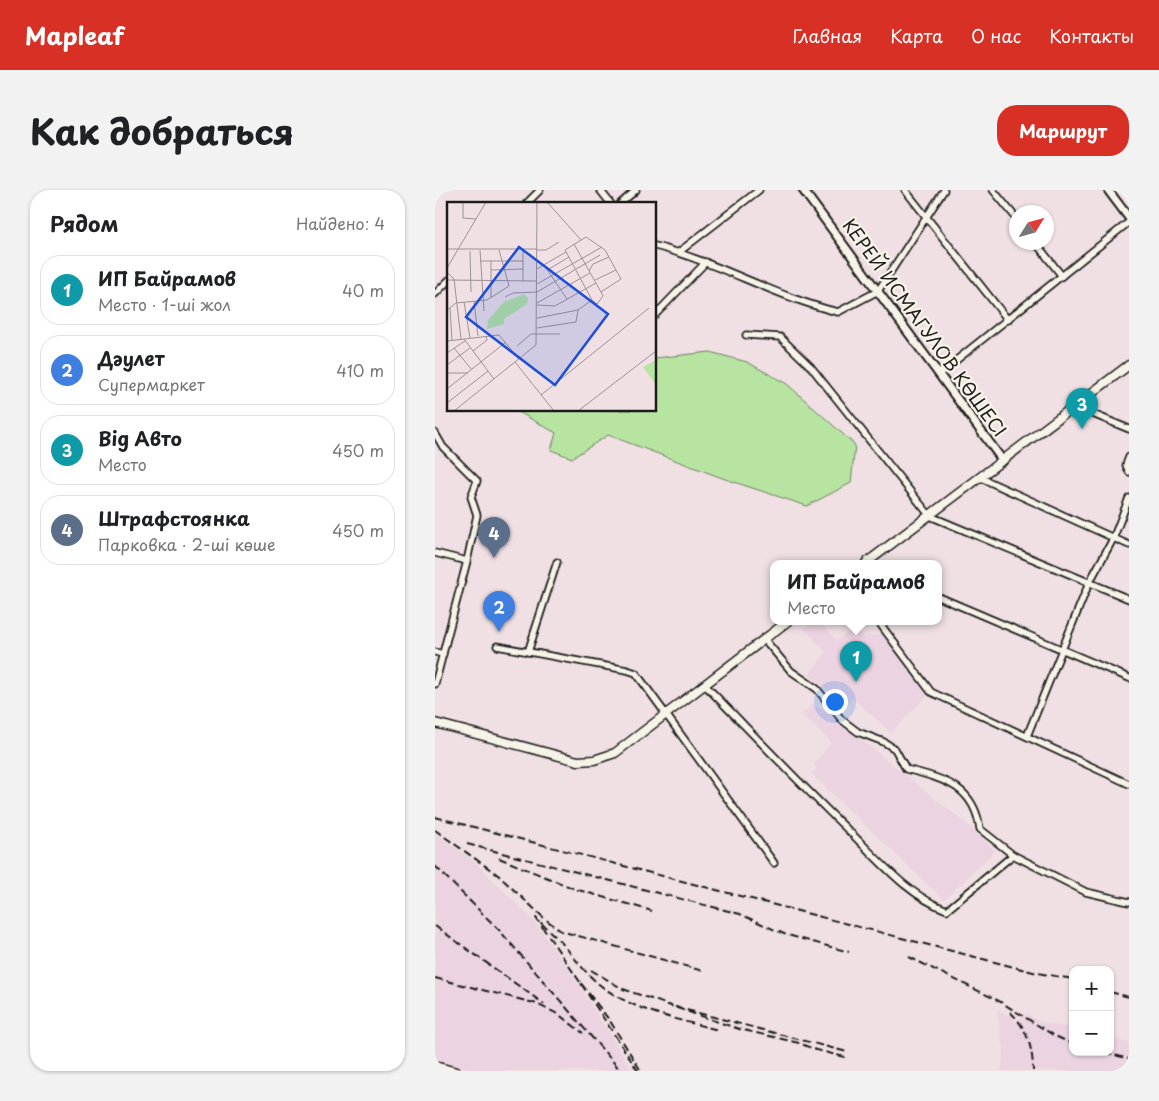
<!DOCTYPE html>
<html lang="ru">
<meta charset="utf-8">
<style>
body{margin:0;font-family:"Playpen Sans",sans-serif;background:#f2f2f2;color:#202124}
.controls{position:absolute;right:15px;bottom:15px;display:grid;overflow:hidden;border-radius:10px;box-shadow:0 1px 4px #0004}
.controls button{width:45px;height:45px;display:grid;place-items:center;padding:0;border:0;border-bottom:1px solid #e0e0e0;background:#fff;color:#202124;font:25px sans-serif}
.compass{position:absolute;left:574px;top:15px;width:45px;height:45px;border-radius:50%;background:#fff;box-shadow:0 1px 4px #0004;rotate:53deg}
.you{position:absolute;left:399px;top:511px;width:18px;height:18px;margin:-12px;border:4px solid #fff;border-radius:50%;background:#1a73e8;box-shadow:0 0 0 8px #1a73e833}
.badge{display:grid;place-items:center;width:32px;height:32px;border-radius:50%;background:#d93025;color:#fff;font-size:16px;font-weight:700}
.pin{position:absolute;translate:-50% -41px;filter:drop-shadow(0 1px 2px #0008)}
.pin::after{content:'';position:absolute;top:26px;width:18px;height:15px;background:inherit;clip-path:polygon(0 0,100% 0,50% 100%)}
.popup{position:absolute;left:335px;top:370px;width:172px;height:65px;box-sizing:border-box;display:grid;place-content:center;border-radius:10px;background:#fff;filter:drop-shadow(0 1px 4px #0005);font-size:16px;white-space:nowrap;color:#757577}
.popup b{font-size:19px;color:#202124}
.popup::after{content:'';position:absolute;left:50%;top:100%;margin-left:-10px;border:10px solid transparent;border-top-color:#fff}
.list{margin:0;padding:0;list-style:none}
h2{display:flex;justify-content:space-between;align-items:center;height:65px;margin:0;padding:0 20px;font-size:21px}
h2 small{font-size:16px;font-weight:400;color:#757577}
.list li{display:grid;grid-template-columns:32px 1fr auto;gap:15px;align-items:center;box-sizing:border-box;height:70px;margin:0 10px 10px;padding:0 10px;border:1px solid #e0e0e0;border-radius:20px}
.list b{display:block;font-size:19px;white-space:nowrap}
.list p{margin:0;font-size:16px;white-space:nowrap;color:#757577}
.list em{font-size:16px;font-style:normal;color:#757577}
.map{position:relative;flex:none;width:694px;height:881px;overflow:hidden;border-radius:20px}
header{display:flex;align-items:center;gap:30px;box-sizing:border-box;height:70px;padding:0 25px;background:#d93025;color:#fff}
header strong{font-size:24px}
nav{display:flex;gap:28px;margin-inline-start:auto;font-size:18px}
.intro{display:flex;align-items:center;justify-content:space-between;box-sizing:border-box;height:120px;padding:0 30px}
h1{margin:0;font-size:35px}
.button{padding:12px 22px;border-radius:20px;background:#d93025;color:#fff;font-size:18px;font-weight:700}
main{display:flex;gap:30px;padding:0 30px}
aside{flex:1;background:#fff;border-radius:20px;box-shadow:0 1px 4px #0004}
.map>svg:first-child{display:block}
.built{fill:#ebd3e1}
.green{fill:#b8e4a2;stroke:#6a805f}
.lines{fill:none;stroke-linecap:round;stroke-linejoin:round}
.minor-casing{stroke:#1c1c1c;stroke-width:9}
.tertiary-casing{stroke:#1c1c1c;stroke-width:11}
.secondary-casing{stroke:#1c1c1c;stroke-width:11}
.minor{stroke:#f7f3e8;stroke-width:5.5}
.tertiary{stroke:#f7f3e8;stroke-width:7}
.secondary{stroke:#f7f3e8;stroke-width:8}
.rail{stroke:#1c1c1c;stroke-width:2;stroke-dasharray:8 4;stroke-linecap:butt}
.labels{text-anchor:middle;stroke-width:4.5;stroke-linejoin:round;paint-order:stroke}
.street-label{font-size:18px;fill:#1c1c1c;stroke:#f7f3e8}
.inset-road{fill:none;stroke:#9b9294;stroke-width:1}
.view{fill:#1d4ed8;fill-opacity:0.15;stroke:#1d4ed8;stroke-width:2.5}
.inset-edge{fill:none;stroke:#1c1c1c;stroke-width:2.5}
</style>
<header>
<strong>Mapleaf</strong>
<nav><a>Главная</a><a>Карта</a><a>О нас</a><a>Контакты</a></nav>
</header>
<div class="intro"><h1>Как добраться</h1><a class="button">Маршрут</a></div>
<main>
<aside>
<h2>Рядом<small>Найдено: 4</small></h2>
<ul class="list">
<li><span class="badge" style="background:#0f9aa8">1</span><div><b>ИП Байрамов</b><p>Место · 1-ші жол</p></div><em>40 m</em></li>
<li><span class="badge" style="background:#3f7fe0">2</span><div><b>Дәулет</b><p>Супермаркет</p></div><em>410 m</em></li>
<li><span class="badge" style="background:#0f9aa8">3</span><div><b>Big Авто</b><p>Место</p></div><em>450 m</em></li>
<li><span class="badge" style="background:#5c6f8a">4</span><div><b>Штрафстоянка</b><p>Парковка · 2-ші көше</p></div><em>450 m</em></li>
</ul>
</aside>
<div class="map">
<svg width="694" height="881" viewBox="0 0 694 881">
<rect width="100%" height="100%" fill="#f0e0e4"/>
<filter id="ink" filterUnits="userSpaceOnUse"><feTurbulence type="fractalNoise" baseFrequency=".02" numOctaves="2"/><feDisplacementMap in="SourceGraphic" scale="10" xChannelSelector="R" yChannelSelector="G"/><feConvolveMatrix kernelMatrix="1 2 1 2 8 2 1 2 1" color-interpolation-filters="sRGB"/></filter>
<g filter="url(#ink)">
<g class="built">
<polygon points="377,431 383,431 402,450 419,437 429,448 449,443 492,506 456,543 418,508 411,514 374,485 391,462 369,438"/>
<polygon points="378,514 416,541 539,640 560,661 509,710 376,584 382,578 379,574 395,554 394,550 366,525"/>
<polygon points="0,643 40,672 98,730 139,787 198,881 44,881 0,870"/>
<polygon points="562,820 576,826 581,832 592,824 603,831 638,839 638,862 675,862 675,848 694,853 694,881 566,881 569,858 567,853"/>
</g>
<polygon class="green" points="275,162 312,172 352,194 420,255 416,293 372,316 290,289 173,245 137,268 116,260 121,243 80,220 220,220 220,168"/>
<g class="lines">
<g class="minor-casing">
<g id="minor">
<polyline points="165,0 176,14"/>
<polyline points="470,0 573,130"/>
<polyline points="558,0 582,29"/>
<polyline points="0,2 2,0"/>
<polyline points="91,14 105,0"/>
<polyline points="185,14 201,0"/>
<polyline points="600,52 627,86"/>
<path d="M220,56c63,16 120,51 183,66l40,-21 66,-101"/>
<polyline points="244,62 324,0"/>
<polyline points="0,104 14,90"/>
<polyline points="220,125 271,72"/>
<polyline points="311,145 345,147 376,177 495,326 694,409"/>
<polyline points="504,184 694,32"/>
<polyline points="641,217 694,239"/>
<polyline points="0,243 8,257 42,291 36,307 42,325 32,371 0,494"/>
<polyline points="694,267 691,275 694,282"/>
<polyline points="546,288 694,355"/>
<polyline points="0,363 32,371"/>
<polyline points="504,407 694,488"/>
<polyline points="443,431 496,502 694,594"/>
<path d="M329,449l27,32 26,18 25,31 16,12 26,10 11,7 11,20c37,10 68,16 74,60l33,26"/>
<polyline points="62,456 192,480 201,483 339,673"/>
<polyline points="0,462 8,464"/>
<polyline points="93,462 122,372"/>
<path d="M270,495c48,49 95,99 145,147 30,29 57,63 97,78l66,-55 73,37 43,10"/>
<polyline points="592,546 654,393 678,349 694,308"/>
<polyline points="0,875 22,881"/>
</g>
</g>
<g class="tertiary-casing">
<g id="tertiary">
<polyline points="368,0 568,271"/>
<polyline points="673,0 694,28"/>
</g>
</g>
<g class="secondary-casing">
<g id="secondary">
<polyline points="431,373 694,175"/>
<polyline points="0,533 143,571 159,570 180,563 353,431"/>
</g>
</g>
<use href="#minor" class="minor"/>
<use href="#tertiary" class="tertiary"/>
<use href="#secondary" class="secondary"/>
<g class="rail">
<polyline points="0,627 602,783 638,789"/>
<polyline points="0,640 63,685 110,729 126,741 268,781"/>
<polyline points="32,654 305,724 349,744 414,762"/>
<polyline points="64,668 140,699 217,721"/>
<polyline points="0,676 65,741 186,881"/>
<polyline points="0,736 109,814"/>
<polyline points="474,767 564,811 620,846 638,854"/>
<polyline points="156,780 188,799 233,815"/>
<polyline points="0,788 99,813 123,824 148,843"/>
<path d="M145,792l-44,-64c8,8 17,16 25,24 13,15 24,31 39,43 35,27 77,34 118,45"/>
<polyline points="675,802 694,807"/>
<path d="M575,822c17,15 23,37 23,59"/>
<polyline points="669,862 694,869"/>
<polyline points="410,867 381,860 364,853 304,839 233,815 412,862"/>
<polyline points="203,881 145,792 175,831 206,881"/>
</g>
</g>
</g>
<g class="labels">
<g class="street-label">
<text transform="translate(489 138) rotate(54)" y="6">КЕРЕЙ ИСМАГУЛОВ КӨШЕСІ</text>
</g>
</g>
<g transform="translate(12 12)">
<rect width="209" height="209" fill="#f0e0e4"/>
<path d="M77,92l4,4 -1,6 -23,15v5l-17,5 1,-9 16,-18zM209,158v25l-13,-18z" fill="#b8e4a2"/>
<path class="inset-road" d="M16,0v16l13,1M100,0l34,38M127,42l27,48M0,47h90M76,47v32M33,48l4,61M90,48h9l13,-8M23,49l1,41M33,59h43M44,59v36M97,63l23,34M0,66l39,-66M90,67l29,-17M102,67l20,-12M44,68l32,-1M142,69l4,-7 16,-7M0,70l7,7 7,60M0,78l89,1M148,78l21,-10M90,82l65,-37M58,95l8,-4 24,-1 63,-37M27,99l4,35M17,100l6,36M90,101l53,-30M90,103l18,1 41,-23M3,106l2,32M0,108l9,-7 31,-3 22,-14 -10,-36M90,116l41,-8M90,126l39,-6 2,-12 14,-10 5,4 6,-8 -2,-4 20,-13 -16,-29 -19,-13 -21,13 27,50M17,137l30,40M0,139l52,-6 20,24M70,144l14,-12h29M7,146l18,22M26,149l14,-11 -1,-4M0,151l18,-12M68,160l39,49M0,163l23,-17M0,171h21M0,187l59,-47M94,193l108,-87M0,201l41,-32M7,209l82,-66 1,-143M131,209l78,-60"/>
<path class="view" d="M72,45l89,67 -53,71 -89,-68z"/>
<rect width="209" height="209" class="inset-edge"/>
</g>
</svg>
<div class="controls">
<button>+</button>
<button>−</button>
</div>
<svg class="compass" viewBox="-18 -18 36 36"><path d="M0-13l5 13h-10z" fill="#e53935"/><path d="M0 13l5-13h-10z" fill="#757577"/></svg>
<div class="you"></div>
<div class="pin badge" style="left:421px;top:492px;background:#0f9aa8">1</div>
<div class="popup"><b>ИП Байрамов</b>Место</div>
<div class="pin badge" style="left:64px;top:442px;background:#3f7fe0">2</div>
<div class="pin badge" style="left:647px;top:239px;background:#0f9aa8">3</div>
<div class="pin badge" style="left:59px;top:368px;background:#5c6f8a">4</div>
</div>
</main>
